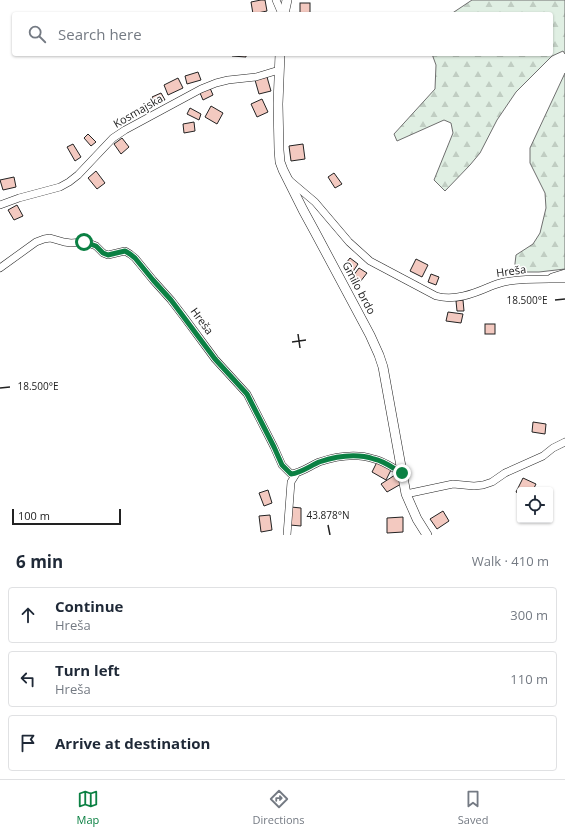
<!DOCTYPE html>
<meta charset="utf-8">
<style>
body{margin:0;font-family:"Open Sans",sans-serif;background:#f2f2f3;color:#1f2937}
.controls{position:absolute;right:12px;bottom:12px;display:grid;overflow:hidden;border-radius:4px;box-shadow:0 1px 3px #0004}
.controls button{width:36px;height:36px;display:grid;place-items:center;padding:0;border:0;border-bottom:1px solid #e0e1e3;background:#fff;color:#1f2937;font:20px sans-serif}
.scale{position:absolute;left:12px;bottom:10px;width:109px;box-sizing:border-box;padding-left:4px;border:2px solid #222;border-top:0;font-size:11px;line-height:14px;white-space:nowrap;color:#222;-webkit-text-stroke:3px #fff;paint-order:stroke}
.stop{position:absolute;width:12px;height:12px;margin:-9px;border:3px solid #0b8043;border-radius:50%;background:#fff}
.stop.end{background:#0b8043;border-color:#fff;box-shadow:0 1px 4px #0008}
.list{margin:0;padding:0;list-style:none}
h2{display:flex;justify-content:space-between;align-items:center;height:52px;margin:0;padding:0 16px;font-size:17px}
h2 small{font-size:13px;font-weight:400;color:#747a83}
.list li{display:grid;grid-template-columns:26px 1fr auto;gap:12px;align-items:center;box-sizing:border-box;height:56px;margin:0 8px 8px;padding:0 8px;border:1px solid #e0e1e3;border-radius:4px}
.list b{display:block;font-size:15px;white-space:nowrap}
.list p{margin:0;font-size:13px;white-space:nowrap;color:#747a83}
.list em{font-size:13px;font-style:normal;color:#747a83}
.icon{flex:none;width:22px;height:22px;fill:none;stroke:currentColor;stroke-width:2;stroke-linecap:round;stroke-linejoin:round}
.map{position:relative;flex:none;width:565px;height:535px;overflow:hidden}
.search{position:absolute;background:#fff;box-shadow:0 1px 3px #0004;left:12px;right:12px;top:12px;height:44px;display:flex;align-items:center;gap:10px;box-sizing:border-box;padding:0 14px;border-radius:4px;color:#747a83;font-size:15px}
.sheet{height:244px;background:#fff}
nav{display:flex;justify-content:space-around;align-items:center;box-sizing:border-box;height:56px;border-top:1px solid #e0e1e3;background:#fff;font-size:11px;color:#747a83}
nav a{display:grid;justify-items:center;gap:2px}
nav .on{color:#0b8043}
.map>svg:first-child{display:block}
.forest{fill:url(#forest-firs);stroke:#6f6f6f}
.building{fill:#f3c9c0;stroke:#222}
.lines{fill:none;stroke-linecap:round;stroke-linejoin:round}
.street-casing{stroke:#222;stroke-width:8}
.secondary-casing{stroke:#222;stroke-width:10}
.street{stroke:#fff;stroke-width:7}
.secondary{stroke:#fff;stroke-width:9}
.route{stroke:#0b8043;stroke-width:5}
.ticks{fill:none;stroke:#222;stroke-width:1.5}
.labels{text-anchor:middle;stroke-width:3;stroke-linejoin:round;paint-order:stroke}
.street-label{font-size:11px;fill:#222;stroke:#fff}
.ticks-label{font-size:10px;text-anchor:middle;fill:#222;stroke:#fff;stroke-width:3;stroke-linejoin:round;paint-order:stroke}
</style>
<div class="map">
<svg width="565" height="535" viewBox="0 0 565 535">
<defs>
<pattern id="forest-firs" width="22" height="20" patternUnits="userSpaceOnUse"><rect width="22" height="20" fill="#e0efe3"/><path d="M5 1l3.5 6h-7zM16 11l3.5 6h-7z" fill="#c0cdc2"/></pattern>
</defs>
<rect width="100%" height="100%" fill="#fff"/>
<g class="forest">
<polygon points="472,0 565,0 565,54 563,51 552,56 516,92 497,120 480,153 470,165 445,191 434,180 453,133 451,123 444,120 397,141 394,134 435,89 436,65 432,54 551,54 551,14 451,14"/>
<polygon points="565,73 565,269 539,272 514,272 516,255 533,244 540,233 546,208 545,193 530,163 530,148"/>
</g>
<g class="building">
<polygon points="261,0 265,0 267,11 253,14 251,2"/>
<rect x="300" y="3" width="10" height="11"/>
<polygon points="233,54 246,54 246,57 232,56"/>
<polygon points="198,72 201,80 187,84 185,76"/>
<polygon points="267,77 271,91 259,94 255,80"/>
<polygon points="178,78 183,88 168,95 164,85"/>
<polygon points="210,88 213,95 203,100 200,93"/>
<polygon points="161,93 165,100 156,104 152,97"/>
<polygon points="262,99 268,112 257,117 251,104"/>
<polygon points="211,106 223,113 217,124 205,117"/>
<polygon points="190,108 201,114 199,120 187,114"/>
<polygon points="194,122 195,131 184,133 183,124"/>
<polygon points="88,134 96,142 91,146 84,138"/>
<polygon points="122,138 129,147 121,154 114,144"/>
<polygon points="73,144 81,157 75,161 67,147"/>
<polygon points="303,144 305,159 291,161 289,146"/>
<polygon points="96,171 105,183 97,189 88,178"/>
<polygon points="334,173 342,184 335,188 328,177"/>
<polygon points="14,177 16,187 3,190 0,180"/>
<polygon points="17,205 23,216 14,220 8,210"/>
<polygon points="350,258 358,264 352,273 343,267"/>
<polygon points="416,259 428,265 422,277 410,271"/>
<polygon points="359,268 367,273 360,282 353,276"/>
<polygon points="431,274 439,277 436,285 428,282"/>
<polygon points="463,300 464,311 457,311 456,301"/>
<polygon points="448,312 463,314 461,323 446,321"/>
<rect x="485" y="324" width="10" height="10"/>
<polygon points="533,422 546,424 545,434 532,432"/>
<polygon points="377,462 391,470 386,480 372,472"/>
<polygon points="395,475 401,484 387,492 381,484"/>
<polygon points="523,478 536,484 533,490 520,490 520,494 516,492"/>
<polygon points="268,490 272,503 264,506 259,493"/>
<polygon points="291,507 301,508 301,526 290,525"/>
<polygon points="443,511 449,521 437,529 430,519"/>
<polygon points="270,515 272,530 261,532 259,516"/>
<polygon points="403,517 403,532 387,533 387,518"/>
</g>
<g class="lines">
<g class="street-casing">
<g id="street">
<polyline points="276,0 282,14"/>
<path d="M289,180l26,22 34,40 21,19 66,35c18,5 37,-2 53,-9 5,-2 10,-4 15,-5 19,-4 41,-3 61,-3"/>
<polyline points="0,205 19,198 60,187 69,182 78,175 113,138 125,130 201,89 216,83 228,80 256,77 279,70"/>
<path d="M0,268l36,-26 8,-3 6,-1 14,4 7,1 12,-1 8,2 5,2 7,7 5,2 17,-4 5,3 5,4 18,22 18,20 13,17 31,42 32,35 27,53 8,18 9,9c10,-1 19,-8 28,-12 18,-6 37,-9 55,-3 10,2 19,9 28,14"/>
<polyline points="552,277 565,273"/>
<polyline points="406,494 453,484 474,486 483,485 492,482 505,473 543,456 553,448 565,442"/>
<polyline points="287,535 291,482 296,474"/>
</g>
</g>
<g class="secondary-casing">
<g id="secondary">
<polyline points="284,14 287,0"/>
<polyline points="280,54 278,104 279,150 280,162 283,170 303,210 315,232 370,335 379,355 383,367 406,494 417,519 427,535"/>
</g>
</g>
<use href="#street" class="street"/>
<use href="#secondary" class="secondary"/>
</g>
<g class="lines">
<path class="route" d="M84,242l12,4 7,7 5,2 17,-4 5,3 5,4 18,22 18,20 44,59 32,35 27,53 8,18 9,9c10,-1 19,-8 28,-12 18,-6 37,-9 55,-3 10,2 19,9 28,14"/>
</g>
<path class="ticks" d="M555,300l10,-1M298,334l2,14M292,342l14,-2M0,388l10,-1M328,525l2,10"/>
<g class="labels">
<g class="street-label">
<text transform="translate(138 111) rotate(-30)" y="4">Kosmajska</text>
<text transform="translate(511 271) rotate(-8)" y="4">Hreša</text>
<text transform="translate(359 288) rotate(62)" y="4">Gmilo brdo</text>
<text transform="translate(202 321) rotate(54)" y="4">Hreša</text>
</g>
</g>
<g class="ticks-label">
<text x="527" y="304">18.500°E</text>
<text x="38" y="390">18.500°E</text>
<text x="328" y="519">43.878°N</text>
</g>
</svg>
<div class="controls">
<button><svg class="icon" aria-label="locate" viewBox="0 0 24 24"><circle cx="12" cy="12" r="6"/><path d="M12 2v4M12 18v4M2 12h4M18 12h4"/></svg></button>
</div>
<div class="scale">100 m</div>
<div class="stop" style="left:84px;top:242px"></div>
<div class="stop end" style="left:402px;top:473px"></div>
<div class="search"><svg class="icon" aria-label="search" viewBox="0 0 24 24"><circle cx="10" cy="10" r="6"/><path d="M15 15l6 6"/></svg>Search here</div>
</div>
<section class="sheet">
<h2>6 min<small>Walk · 410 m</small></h2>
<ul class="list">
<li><svg class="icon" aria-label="ahead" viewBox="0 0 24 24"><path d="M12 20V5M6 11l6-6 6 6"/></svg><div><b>Continue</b><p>Hreša</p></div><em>300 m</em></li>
<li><svg class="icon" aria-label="left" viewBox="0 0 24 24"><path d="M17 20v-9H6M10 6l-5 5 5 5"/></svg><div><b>Turn left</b><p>Hreša</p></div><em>110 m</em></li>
<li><svg class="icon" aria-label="arrive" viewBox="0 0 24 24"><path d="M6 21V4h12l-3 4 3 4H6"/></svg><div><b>Arrive at destination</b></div></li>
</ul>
</section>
<nav>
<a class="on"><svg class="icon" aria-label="map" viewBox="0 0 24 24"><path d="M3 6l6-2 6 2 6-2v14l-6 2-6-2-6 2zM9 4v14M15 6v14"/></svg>Map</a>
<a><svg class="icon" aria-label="directions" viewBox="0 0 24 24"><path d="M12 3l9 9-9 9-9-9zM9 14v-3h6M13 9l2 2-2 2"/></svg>Directions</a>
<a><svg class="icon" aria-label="saved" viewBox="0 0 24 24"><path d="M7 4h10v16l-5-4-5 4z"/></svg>Saved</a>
</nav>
